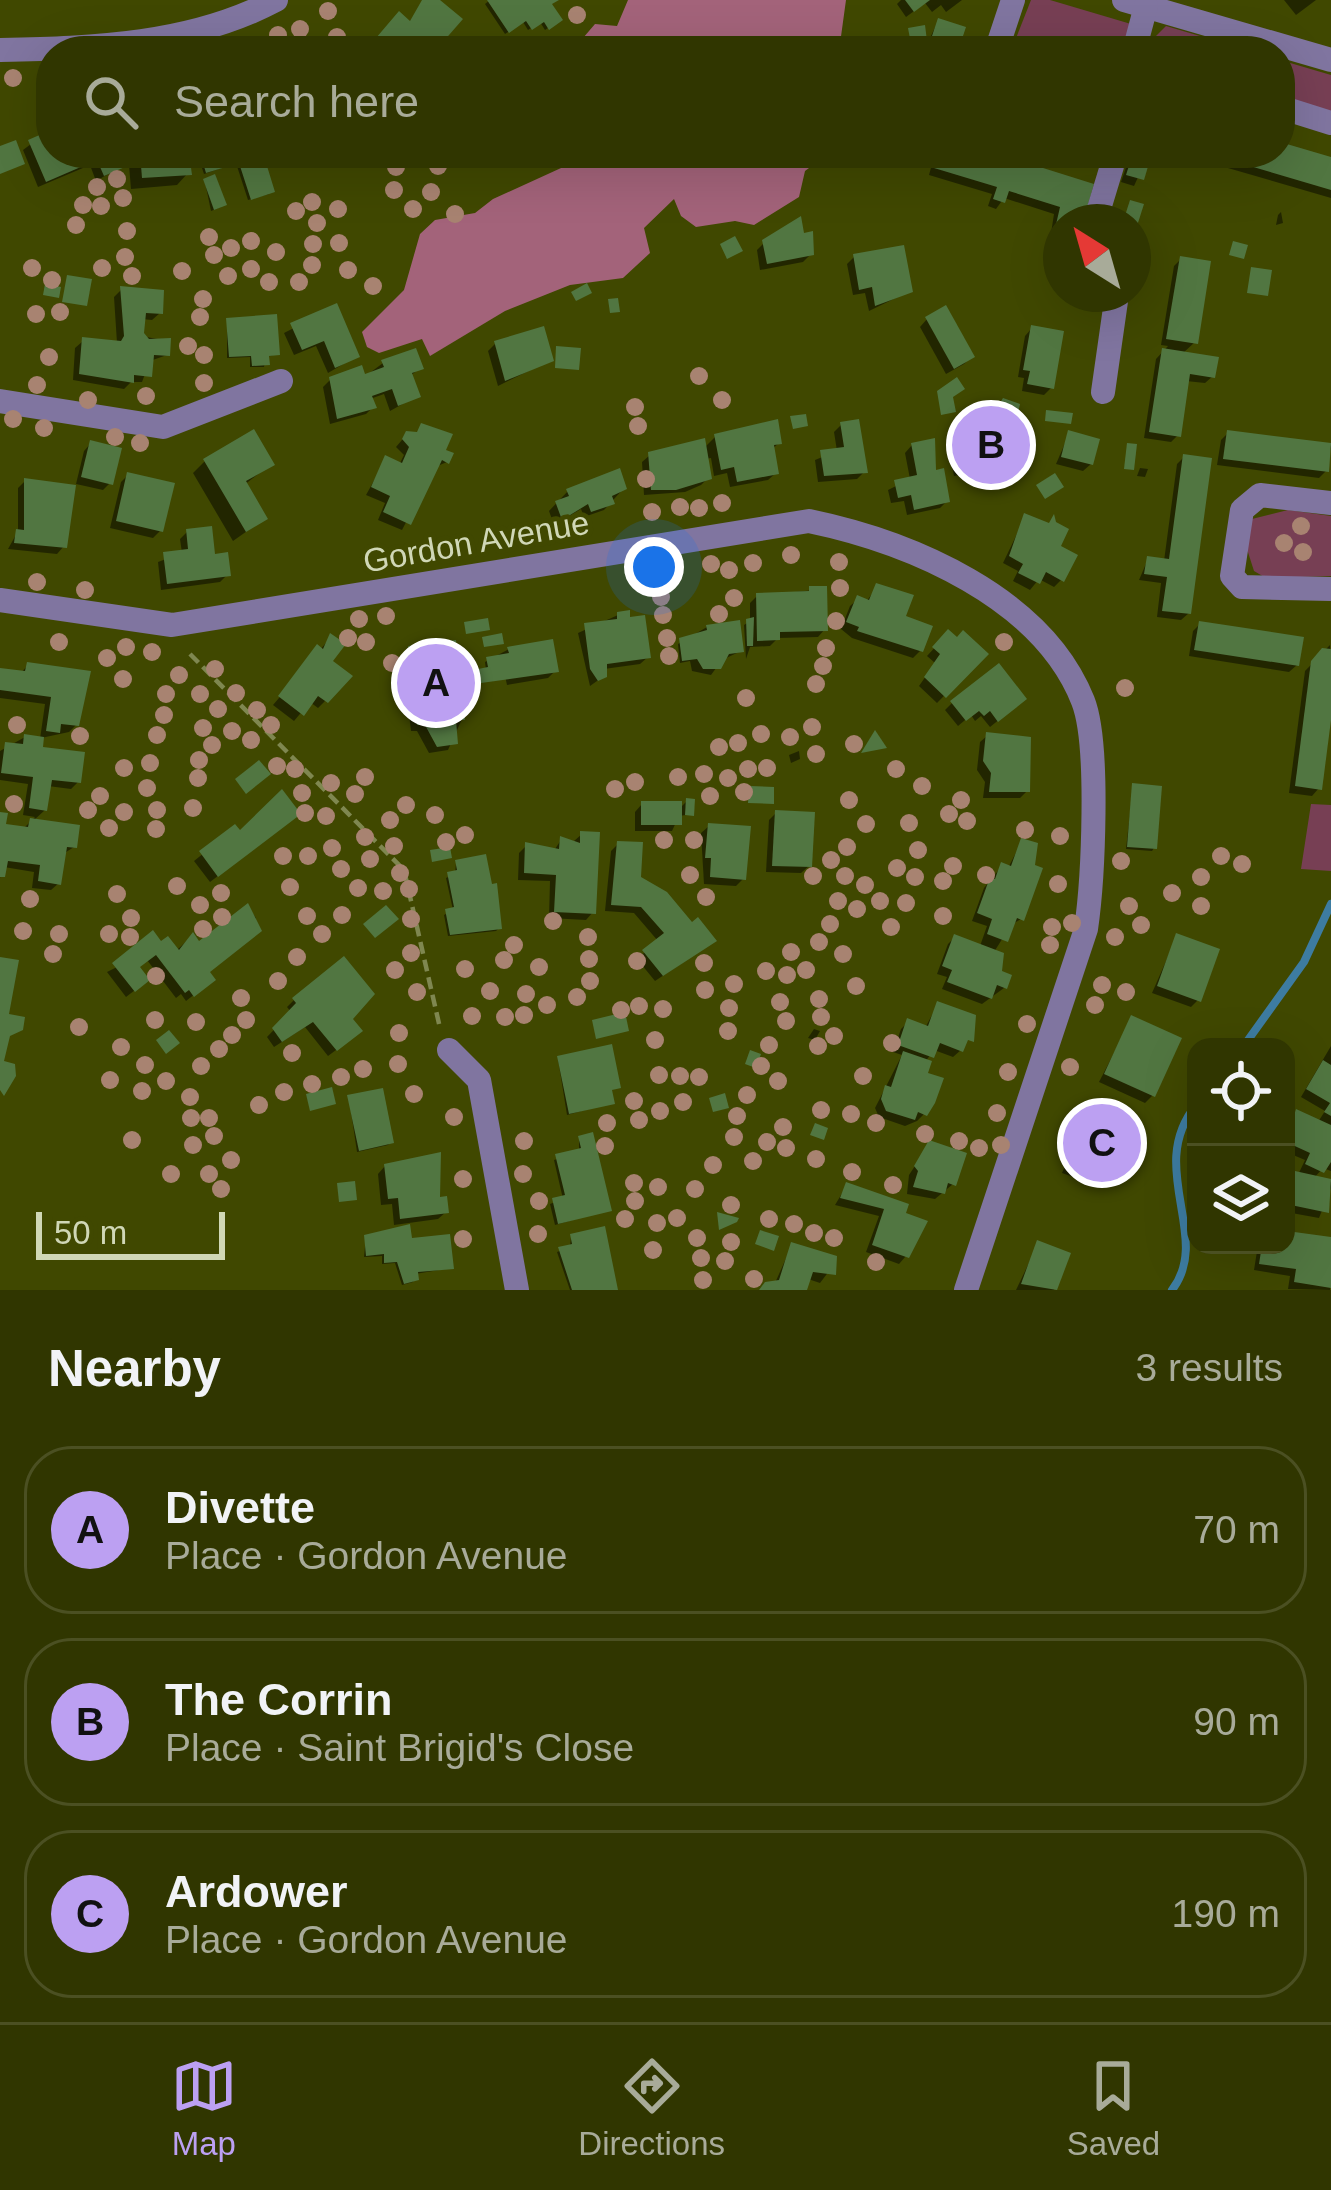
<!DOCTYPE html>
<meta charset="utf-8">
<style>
body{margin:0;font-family:Helvetica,sans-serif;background:#383e0a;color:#f1f3f6}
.controls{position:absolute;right:36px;bottom:36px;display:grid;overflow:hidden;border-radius:24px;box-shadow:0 12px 48px #0002}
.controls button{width:108px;height:108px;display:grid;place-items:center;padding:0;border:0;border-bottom:3px solid #4b5022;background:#303600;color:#f1f3f6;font:60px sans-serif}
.compass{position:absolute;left:1043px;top:204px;width:108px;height:108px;border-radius:50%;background:#303600;box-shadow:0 12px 48px #0002;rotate:323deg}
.scale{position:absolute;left:36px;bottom:30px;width:189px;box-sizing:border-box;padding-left:12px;border:6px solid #d0d7b6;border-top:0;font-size:33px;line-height:42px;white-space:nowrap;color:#d0d7b6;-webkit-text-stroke:9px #404800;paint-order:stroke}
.you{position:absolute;left:654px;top:567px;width:42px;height:42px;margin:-30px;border:9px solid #fff;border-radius:50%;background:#1a73e8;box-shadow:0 0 0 18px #1a73e833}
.badge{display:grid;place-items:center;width:78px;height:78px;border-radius:50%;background:#bca0f2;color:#111;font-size:39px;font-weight:700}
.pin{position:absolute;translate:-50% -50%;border:6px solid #fff;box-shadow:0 3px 12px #0006}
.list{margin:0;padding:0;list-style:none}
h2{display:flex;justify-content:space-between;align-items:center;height:156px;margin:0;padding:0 48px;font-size:51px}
h2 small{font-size:39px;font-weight:400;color:#a8ab99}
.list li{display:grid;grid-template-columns:78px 1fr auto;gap:36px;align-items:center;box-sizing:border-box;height:168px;margin:0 24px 24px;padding:0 24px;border:3px solid #4b5022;border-radius:48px}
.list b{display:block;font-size:45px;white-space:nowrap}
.list p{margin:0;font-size:39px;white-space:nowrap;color:#a8ab99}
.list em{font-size:39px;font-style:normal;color:#a8ab99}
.icon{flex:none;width:66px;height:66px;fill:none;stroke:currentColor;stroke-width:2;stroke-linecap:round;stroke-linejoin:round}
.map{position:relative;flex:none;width:1331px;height:1290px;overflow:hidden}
.search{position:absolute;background:#303600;box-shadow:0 12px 48px #0002;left:36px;right:36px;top:36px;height:132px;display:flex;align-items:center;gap:30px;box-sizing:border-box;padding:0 42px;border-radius:48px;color:#a8ab99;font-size:45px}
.sheet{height:732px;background:#303600}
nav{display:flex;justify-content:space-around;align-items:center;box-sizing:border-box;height:168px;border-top:3px solid #4b5022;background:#303600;font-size:33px;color:#a8ab99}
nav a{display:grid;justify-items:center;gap:6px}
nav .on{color:#bca0f2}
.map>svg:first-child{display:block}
.green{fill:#773f54}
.forest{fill:#a3637a}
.shadow{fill:#0007}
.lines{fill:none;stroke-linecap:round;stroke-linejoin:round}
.stream{stroke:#3d7ca1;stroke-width:8}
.building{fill:#517641}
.path{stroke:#7f8750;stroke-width:4.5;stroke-dasharray:12 6;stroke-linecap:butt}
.minor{stroke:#8075a0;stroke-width:24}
.tree{fill:#a88371}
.labels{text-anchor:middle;stroke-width:10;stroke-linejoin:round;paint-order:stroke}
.street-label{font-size:33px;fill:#d0d7b6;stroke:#404800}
</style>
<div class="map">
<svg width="1331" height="1290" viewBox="0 0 1331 1290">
<rect width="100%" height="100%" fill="#404800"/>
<g class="green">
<polygon points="1031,0 1050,0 1131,24 1122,51 1011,51"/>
<polygon points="1166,26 1251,51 1150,51 1150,42"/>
<polygon points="1280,60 1331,75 1331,117 1280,102"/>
<polygon points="1288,510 1331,516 1331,576 1266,578 1254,571 1246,546 1252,519"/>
<polygon points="1311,804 1331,805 1331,871 1301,869"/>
</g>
<g class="forest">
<polygon points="628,0 846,0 839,51 579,51 577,45 595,24 617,26"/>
<polygon points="579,153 829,153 805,171 799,197 754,225 735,221 696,227 681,216 674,199 644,228 650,253 623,278 570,285 505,311 430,356 422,339 379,353 367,347 362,332 404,290 420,234 435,220 475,213 493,199 572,163"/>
</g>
<g class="shadow">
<polygon points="425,0 435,0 440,51 377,51 371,46 392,22 409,23"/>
<polygon points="490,0 547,0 559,20 545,30 540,22 528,30 523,22 505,34 485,4"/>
<polygon points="901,0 962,0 946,12 941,5 932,12 925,3 906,17 897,4"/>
<polygon points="1284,0 1316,0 1296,15"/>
<polygon points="938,21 955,51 924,51"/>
<polygon points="51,129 51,153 116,153 122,166 96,181 90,165 38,187 23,150"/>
<polygon points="1280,145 1331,160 1331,198 1176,153 1280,153"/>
<polygon points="128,153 260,153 269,194 248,200 236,163 204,174 197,153 187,154 188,173 177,185 131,189"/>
<polygon points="935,153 984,153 1082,213 1061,222 1058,267 1046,266 1054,214 1004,198 996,209 988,206 992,194 929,175"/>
<polygon points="1131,153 1149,153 1134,186 1121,182"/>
<polygon points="205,182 221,207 211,211"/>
<polygon points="1281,212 1283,223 1276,225 1278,215"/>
<polygon points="764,243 811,254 803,262 760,270 757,250"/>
<polygon points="854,257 910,291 869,311 865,293 853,295 847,264"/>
<polygon points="1181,259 1195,342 1182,354 1213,376 1205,383 1186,381 1178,435 1171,442 1144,438 1156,359 1168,346 1161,345 1174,266"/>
<polygon points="121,290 160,313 152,320 142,319 141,336 168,341 167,355 150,361 142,382 131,382 124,389 73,380 75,348 83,341 117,343 114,297"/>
<polygon points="335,307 357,356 328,373 316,346 294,355 284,333"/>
<polygon points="927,319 971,357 964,364 946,374 920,327"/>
<polygon points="227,321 277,354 266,357 264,367 250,367 250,357 227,358"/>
<polygon points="1032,328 1052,387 1044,395 1022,391 1024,378 1018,377 1025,336"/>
<polygon points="495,344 551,360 498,386 488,351"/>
<polygon points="383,363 420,368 410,376 417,396 390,411 384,394 370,399 373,407 366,414 330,424 323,387 330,380 363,378"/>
<polygon points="842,424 864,472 857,479 818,482 815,460 837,451 834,432"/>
<polygon points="971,432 1011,432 1022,465 999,489 970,473 954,476 949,451"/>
<polygon points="1228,433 1331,446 1326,471 1319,478 1217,465 1221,440"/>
<polygon points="407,434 442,452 447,462 435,467 402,530 378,520 385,503 366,495 386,459 399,465 404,455 396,447"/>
<polygon points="1069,434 1091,464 1083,471 1056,464"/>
<polygon points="715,437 779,443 771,450 776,473 768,480 730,487 727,473 714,476 711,458 705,459 708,478 701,485 685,492 644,495 642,462 650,455 704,448"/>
<polygon points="91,443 110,483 103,490 76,484 84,451"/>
<polygon points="912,445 947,501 940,508 907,515 904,501 891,503 888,490 910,479 905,453"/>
<polygon points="1184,457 1189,613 1181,620 1157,617 1161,583 1139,580 1148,559 1164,561 1177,464"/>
<polygon points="205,461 271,464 244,485 264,519 233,541 193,473"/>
<polygon points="1140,468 1148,469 1145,477 1137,476"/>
<polygon points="128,475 160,531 153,538 110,528 121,482"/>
<polygon points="25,481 64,546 57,554 8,549 18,531 18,488"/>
<polygon points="624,488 604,510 584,517 581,509 554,525 549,511 568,491"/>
<polygon points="1025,517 1058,548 1061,580 1054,587 1039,579 1030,590 1013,581 1018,571 1003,563"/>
<polygon points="187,532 227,575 220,582 161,590 158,562 182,553 180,539"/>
<polygon points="877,587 921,650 913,658 852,638 841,629 850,606 858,599 866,602"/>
<polygon points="824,589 825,629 818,637 778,638 770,646 750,647 746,659 744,625 750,621 750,603 757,596"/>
<polygon points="618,615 648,657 640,664 604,669 604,676 590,686 578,633"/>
<polygon points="1200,624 1297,665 1289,672 1189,656 1193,631"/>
<polygon points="707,627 741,651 722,660 711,675 692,671 690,661 680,663 678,644"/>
<polygon points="948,633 984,655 937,703 919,686 935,663 927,656"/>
<polygon points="331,637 325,701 318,708 310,702 294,721 273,705"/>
<polygon points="1330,645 1331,698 1319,788 1312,796 1289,793 1305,671"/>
<polygon points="409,649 462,719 448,750 429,753 417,731 411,731 402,656"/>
<polygon points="509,649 555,671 548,678 507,685 505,676 478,680 477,674 486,670 485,662"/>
<polygon points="28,665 76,725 69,732 41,738 40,749 78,782 71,789 48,786 45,810 33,821 74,847 63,854 59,883 51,890 32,888 34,872 4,867 0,878 0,815 3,826 23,829 35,817 23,815 28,784 0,780 0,751 25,737 40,739 45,704 0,698 0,671 20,674"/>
<polygon points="952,703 1016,706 990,727 981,716 975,721 971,715 958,726 945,710"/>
<polygon points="988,735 1027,791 1020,798 983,798 985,782 977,770 980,742"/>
<polygon points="799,751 800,759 791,763 789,755"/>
<polygon points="1133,786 1154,848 1152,851 1126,849"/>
<polygon points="687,801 692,814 679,816 672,831 635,831 635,812 642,804 679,809"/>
<polygon points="776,813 809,866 801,873 766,872 769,820"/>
<polygon points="290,821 210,882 194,861 235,828 240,834"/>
<polygon points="709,826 743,879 736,886 704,884 701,833"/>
<polygon points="582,834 593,912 586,920 549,918 550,881 518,880 519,853 527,845 553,852 561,840 574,841"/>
<polygon points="1022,841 1021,919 1011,925 994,952 1004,988 982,1004 942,989 947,977 937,974 948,944 955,937 980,946 987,926 972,921 984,888 1002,866 1008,868"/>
<polygon points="618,844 638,879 706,947 655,981 637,959 658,941 634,913 605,911 611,851"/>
<polygon points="456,863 499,928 496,931 448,936 444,915 453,910 446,878 455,874"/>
<polygon points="248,907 256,918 207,972 205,986 186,1001 181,994 176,998 147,960 137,968 139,987 126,997 107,972 161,945 176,951 192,936 199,945"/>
<polygon points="1177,936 1198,1000 1191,1007 1152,993"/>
<polygon points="294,1000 352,1038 328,1056 305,1027 274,1047 267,1037 291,1012 287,1007"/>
<polygon points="938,1004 961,1050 953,1057 934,1050 925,1062 924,1114 917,1121 905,1126 879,1117 875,1108 902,1055 893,1052 901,1029 908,1022 925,1028"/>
<polygon points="1132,1018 1152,1096 1145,1103 1099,1082"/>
<polygon points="814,1029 820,1031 815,1040 808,1038"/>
<polygon points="1331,1046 1331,1171 1323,1168 1314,1178 1331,1182 1331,1188 1319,1218 1286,1212 1286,1172 1298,1175 1305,1160 1286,1152 1286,1128 1296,1113 1318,1122 1325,1111 1301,1097"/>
<polygon points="558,1059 618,1087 609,1091 611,1103 567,1115"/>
<polygon points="349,1098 391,1142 388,1145 357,1152"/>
<polygon points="1091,1106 1111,1181 1104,1188 1062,1173"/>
<polygon points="579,1139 608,1210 555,1225 550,1204 563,1199 554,1160 579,1152"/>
<polygon points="930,1143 953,1184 935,1199 907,1194 909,1175"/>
<polygon points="385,1166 437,1200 446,1212 438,1219 394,1225 392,1204 381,1205 378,1174"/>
<polygon points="847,1185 906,1206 906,1256 899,1264 866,1252 879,1216 835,1205"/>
<polygon points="366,1237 409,1241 451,1268 415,1274 413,1282 402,1285 395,1263 382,1264 382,1256 364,1257"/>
<polygon points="571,1237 615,1290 570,1290 557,1252 570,1247"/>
<polygon points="1286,1237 1330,1241 1330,1290 1288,1289 1290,1276 1254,1270 1258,1245 1286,1245"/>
<polygon points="1038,1244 1067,1255 1054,1290 1016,1290"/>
<polygon points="792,1245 836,1262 820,1283 808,1279 805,1290 761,1290 775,1283"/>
</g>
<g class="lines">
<g class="stream">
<polyline points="1243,1047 1304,962 1331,904"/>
<path d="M1172,1290c41,-53 -27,-122 24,-185"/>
</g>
</g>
<g class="building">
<polygon points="422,0 440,0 463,19 442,43 445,51 380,51 385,45 376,38 399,11 410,21"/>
<polygon points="487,0 559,0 552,4 563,20 549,30 544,22 532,30 526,21 509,33"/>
<polygon points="905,0 930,0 914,12"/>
<polygon points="938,18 966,27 958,51 927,51"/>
<polygon points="925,25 927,41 911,44 908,28"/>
<polygon points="51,130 51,153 119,153 125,167 104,176 97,160 46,182 28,140"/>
<polygon points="16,140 25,164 0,174 0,146"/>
<polygon points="1280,142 1331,157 1331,190 1209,154 1280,153"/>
<polygon points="140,153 189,153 192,175 142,178"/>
<polygon points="200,153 263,153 275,192 251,200 239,163 206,173"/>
<polygon points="938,153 995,153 1094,184 1085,215 1072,211 1069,222 1061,222 1061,268 1047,264 1060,207 1009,191 1005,203 993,199 997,187 934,168"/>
<polygon points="1133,153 1152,153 1144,180 1126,175"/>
<polygon points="215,174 227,205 214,210 203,179"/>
<polygon points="1130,200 1144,204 1137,226 1123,222"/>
<polygon points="801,216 804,233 813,231 814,255 767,264 762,240"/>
<polygon points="735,236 743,251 727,259 720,244"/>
<polygon points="1233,241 1248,245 1244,259 1229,255"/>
<polygon points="904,245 913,292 875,306 872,287 859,290 853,254"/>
<polygon points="1180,256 1211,261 1198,344 1166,339"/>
<polygon points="1251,267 1272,270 1268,296 1247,293"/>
<polygon points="67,275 92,279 87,306 62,302"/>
<polygon points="587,283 592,293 576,301 571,292"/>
<polygon points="45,284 61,287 59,298 43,295"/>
<polygon points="120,286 164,290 163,314 146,313 144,333 149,339 171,338 170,356 154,355 152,377 134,375 134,383 79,374 82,337 121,341 124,336"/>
<polygon points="618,298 620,312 610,313 608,299"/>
<polygon points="337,303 360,357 335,368 324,341 302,350 290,323"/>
<polygon points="946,305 975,357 954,369 925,317"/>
<polygon points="277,314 280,355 269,356 270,365 252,366 251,356 229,357 226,318"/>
<polygon points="1031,325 1064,331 1054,389 1027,384 1030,371 1023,370"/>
<polygon points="544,326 554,361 505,381 494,341"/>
<polygon points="556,346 581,348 579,370 555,368"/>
<polygon points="416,348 424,369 412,373 421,397 398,406 392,389 372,396 377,408 337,419 329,377 362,365 365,374 384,367 381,360"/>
<polygon points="1162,348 1219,357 1215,378 1190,374 1181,437 1149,432"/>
<polygon points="957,377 965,389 953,397 956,412 941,415 937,391"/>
<polygon points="1003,398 1020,404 1014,431 1024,438 1021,459 1027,465 1008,484 979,467 960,470 955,441 968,439 970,430 988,422"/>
<polygon points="1046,410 1073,413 1071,424 1045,421"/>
<polygon points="806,414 808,426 793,429 790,416"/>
<polygon points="778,419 782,444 774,445 779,474 737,482 734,467 721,470 714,434"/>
<polygon points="859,419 868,473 824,476 820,450 844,447 840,422"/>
<polygon points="421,423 453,434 446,450 454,453 449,464 442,460 411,525 383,512 390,496 371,487 385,455 402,463 409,447 402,439 406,431 417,432"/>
<polygon points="254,429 275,465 246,481 268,519 246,532 203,459"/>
<polygon points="1068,430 1100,439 1093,465 1061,457"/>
<polygon points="1227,430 1331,443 1329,472 1223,459"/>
<polygon points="705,438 712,479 676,490 651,490 648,452"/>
<polygon points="935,438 936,470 944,468 950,502 914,510 911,495 898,498 894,480 917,475 911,443"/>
<polygon points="90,440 122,448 113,485 81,477"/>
<polygon points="1127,443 1137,444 1134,470 1124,469"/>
<polygon points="1183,454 1212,458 1191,614 1162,611 1167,577 1144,574 1147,556 1169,559"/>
<polygon points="620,468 627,489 612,496 615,504 591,512 588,504 562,520 555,501 569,496 566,489"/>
<polygon points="127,472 175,483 163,532 116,521"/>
<polygon points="1055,473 1064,487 1045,499 1036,485"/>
<polygon points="24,478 76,485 67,548 14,543 16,529 24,530"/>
<polygon points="1024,513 1049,523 1054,514 1056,522 1069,529 1061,546 1078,555 1064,582 1046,572 1040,584 1018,573 1023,564 1009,556"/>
<polygon points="212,526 215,554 228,552 231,576 167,584 163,552 188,549 186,529"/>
<polygon points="876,583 914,595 906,616 933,626 923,652 857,631 859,627 846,622 857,595 869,600"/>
<polygon points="809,586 827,586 828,631 780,632 780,640 757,641 756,593 809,591"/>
<polygon points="630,610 630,617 645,615 651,658 607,664 607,677 598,681 590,669 584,623 617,619 617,612"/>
<polygon points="754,617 753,646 747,646 746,619"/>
<polygon points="488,618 490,630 466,634 464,622"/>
<polygon points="740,620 744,652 729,654 721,669 703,669 697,659 682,661 679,638 707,630 706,625"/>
<polygon points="1199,621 1304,637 1299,666 1194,650"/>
<polygon points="948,629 957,637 963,630 989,654 946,698 924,677 940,654 932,647"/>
<polygon points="330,633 346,644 333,661 353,676 328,703 318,696 304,716 278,696 317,644 323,649"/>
<polygon points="502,633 504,644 484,647 482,637"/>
<polygon points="553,639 559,672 481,683 478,669 488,667 486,657 509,653 507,647"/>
<polygon points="456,640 465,720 456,720 458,744 437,747 425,725 417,725 408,646"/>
<polygon points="1322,648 1331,649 1331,720 1322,790 1295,786 1311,661"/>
<polygon points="27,662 91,671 79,726 61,724 60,733 46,731 51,697 0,690 0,668 25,671"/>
<polygon points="999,663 1027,699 998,722 990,711 984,716 979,711 966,721 950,701"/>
<polygon points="875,730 887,748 861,753"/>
<polygon points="986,732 1031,737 1030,792 989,792 991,773 983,761"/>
<polygon points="24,734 44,737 43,747 85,752 81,783 52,780 47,811 29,808 33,777 1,773 5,742 23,744"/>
<polygon points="259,760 271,774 246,794 235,779"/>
<polygon points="1132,783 1162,786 1157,849 1127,847"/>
<polygon points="749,786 774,787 774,804 748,803"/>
<polygon points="282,789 301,814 218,877 199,851 235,824 240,830"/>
<polygon points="686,798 695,799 694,816 685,815"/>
<rect x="641" y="801" width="41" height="24"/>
<polygon points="775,810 815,812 812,867 772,866"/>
<polygon points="0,812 8,813 6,824 28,827 30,818 80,825 77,848 67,847 61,885 38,881 40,865 8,861 5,877 0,877"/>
<polygon points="708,823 751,826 746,880 710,877 711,858 705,858"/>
<polygon points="580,831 600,832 596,914 554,912 556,875 524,873 525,842 559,849 560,836 580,843"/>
<polygon points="1021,838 1038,843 1035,865 1043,868 1024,921 1017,918 1008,942 987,934 992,919 977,913 990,877 995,879 1001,862 1011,866"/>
<polygon points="617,841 643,842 641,877 667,892 692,922 698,917 717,941 663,976 642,950 664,933 641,907 611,905"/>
<polygon points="450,847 452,858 432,862 430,850"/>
<polygon points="486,854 492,884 497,883 502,929 450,935 445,909 454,907 447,872 457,870 455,860"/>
<polygon points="248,903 262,931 210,972 216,980 194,997 189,990 185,993 156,955 140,967 150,980 135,992 112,963 153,930 161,941 168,936 179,950 193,932 199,941"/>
<polygon points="386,905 399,919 375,938 363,924"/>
<polygon points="1176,933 1220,949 1201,1002 1157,986"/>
<polygon points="954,934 1004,953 1002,971 1012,975 1007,989 997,985 992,999 947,982 952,970 942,966"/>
<polygon points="344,956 375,994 353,1019 363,1031 337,1051 313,1022 282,1042 272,1028 296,1003 292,998"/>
<polygon points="0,957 19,960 9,1014 25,1017 23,1030 10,1036 4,1061 15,1064 16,1076 4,1096 0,1090"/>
<polygon points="937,1001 976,1015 974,1042 968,1040 963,1052 940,1043 934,1058 898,1045 907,1018 928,1026"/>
<polygon points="625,1012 629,1031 596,1039 592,1020"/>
<polygon points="1131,1015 1182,1038 1155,1097 1104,1074"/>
<polygon points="169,1030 180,1043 166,1054 156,1040"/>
<polygon points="612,1044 621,1088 612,1090 615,1104 569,1114 557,1056"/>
<polygon points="750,1050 761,1054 756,1068 745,1064"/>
<polygon points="903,1051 932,1061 928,1073 944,1078 935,1103 927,1116 918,1112 915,1120 886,1111 881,1099 885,1085 891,1087"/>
<polygon points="1323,1060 1331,1065 1331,1116 1324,1112 1330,1103 1306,1089"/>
<polygon points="332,1087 336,1104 310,1111 306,1094"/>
<polygon points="383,1088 394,1143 359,1151 347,1095"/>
<polygon points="725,1093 729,1108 713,1112 709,1098"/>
<polygon points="1090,1103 1137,1120 1114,1183 1067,1166"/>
<polygon points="1296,1109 1331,1125 1331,1162 1324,1173 1305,1164 1310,1153 1286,1142"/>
<polygon points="815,1123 828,1128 824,1140 810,1135"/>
<polygon points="593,1132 612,1211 558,1224 552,1198 565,1195 555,1154 581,1148 578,1136"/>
<polygon points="929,1140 967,1153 956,1186 948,1183 945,1194 913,1187 918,1171 914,1166"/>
<polygon points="441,1152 440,1197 447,1196 449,1213 400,1219 398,1198 388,1199 384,1164"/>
<polygon points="1286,1169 1331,1179 1329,1213 1286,1204"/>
<polygon points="355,1181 357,1200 339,1202 337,1183"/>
<polygon points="846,1182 909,1204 906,1213 928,1221 909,1258 872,1245 884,1209 840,1198"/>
<polygon points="717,1212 739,1218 737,1222 719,1230"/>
<polygon points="410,1224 412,1238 450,1234 454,1269 418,1272 419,1280 404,1284 397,1262 384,1263 384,1254 366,1256 364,1235"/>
<polygon points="605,1226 618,1290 572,1290 558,1247 572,1244 570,1234"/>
<polygon points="760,1230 779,1236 774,1251 755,1244"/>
<polygon points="1287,1231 1331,1237 1331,1288 1294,1282 1296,1269 1259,1264 1262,1245 1286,1245"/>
<polygon points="1037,1240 1071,1253 1057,1290 1021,1284"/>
<polygon points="791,1242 837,1256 836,1275 813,1272 807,1290 759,1290 765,1282 779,1280"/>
</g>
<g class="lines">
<polyline class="path" points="190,654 404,870 440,1028"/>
<g class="minor">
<polyline points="1124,0 1331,60"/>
<path d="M0,50c94,-2 191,-5 276,-50"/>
<polyline points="996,51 1013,0"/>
<polyline points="1134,51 1146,6"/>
<polyline points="1280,107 1331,123"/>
<polyline points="1095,222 1112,166 1105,153"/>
<polyline points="1103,392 1117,294"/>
<polyline points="0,401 163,427 281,381"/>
<polyline points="1331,503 1260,495 1242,510 1232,576 1242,587 1331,589"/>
<path d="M0,600l172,25 637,-104c101,21 233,76 274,180 17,43 10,180 3,228l-120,361"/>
<polyline points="449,1050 479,1080 517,1290"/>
</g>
</g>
<g class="tree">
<circle cx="328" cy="11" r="9"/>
<circle cx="577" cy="15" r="9"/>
<circle cx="300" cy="29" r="9"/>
<circle cx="278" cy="35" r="9"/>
<circle cx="337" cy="37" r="9"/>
<circle cx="13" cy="78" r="9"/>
<circle cx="438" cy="166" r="9"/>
<circle cx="396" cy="167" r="9"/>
<circle cx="117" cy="179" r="9"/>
<circle cx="97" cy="187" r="9"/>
<circle cx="394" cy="190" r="9"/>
<circle cx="431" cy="192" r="9"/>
<circle cx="123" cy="198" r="9"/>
<circle cx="312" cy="202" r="9"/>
<circle cx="83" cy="205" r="9"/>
<circle cx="101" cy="206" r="9"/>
<circle cx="338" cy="209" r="9"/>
<circle cx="413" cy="209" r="9"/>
<circle cx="296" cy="211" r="9"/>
<circle cx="455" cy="214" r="9"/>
<circle cx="317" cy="223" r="9"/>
<circle cx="76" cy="225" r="9"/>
<circle cx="127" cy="231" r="9"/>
<circle cx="209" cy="237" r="9"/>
<circle cx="251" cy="241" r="9"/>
<circle cx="339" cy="243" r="9"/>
<circle cx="313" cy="244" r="9"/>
<circle cx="231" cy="248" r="9"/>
<circle cx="276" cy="252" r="9"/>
<circle cx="214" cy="255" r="9"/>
<circle cx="125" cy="257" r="9"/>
<circle cx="312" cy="265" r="9"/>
<circle cx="32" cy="268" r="9"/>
<circle cx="102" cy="268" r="9"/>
<circle cx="251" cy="269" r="9"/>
<circle cx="348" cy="270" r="9"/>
<circle cx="182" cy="271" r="9"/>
<circle cx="132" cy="276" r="9"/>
<circle cx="228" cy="276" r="9"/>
<circle cx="52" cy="280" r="9"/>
<circle cx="269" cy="282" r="9"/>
<circle cx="299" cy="282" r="9"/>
<circle cx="373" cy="286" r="9"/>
<circle cx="203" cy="299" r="9"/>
<circle cx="60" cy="312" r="9"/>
<circle cx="36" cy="314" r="9"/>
<circle cx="200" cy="317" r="9"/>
<circle cx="188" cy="346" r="9"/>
<circle cx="204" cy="355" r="9"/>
<circle cx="49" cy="357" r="9"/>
<circle cx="699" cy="376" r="9"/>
<circle cx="204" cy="383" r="9"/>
<circle cx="37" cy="385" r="9"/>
<circle cx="146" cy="396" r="9"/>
<circle cx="88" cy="400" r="9"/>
<circle cx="722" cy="400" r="9"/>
<circle cx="635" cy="407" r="9"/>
<circle cx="13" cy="419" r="9"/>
<circle cx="638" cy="426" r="9"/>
<circle cx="44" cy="428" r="9"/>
<circle cx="115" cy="437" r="9"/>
<circle cx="140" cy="443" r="9"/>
<circle cx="646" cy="479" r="9"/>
<circle cx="722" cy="503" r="9"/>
<circle cx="680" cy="507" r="9"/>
<circle cx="699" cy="508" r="9"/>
<circle cx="652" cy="512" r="9"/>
<circle cx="1301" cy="526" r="9"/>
<circle cx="1284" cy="543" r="9"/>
<circle cx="1303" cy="552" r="9"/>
<circle cx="791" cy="555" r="9"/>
<circle cx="839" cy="562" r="9"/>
<circle cx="753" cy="563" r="9"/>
<circle cx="711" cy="564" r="9"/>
<circle cx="674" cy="570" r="9"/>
<circle cx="729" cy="570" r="9"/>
<circle cx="642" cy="577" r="9"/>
<circle cx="37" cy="582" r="9"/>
<circle cx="840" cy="588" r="9"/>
<circle cx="85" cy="590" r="9"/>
<circle cx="661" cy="597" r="9"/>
<circle cx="734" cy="598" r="9"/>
<circle cx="719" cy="614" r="9"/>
<circle cx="663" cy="615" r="9"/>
<circle cx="386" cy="616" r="9"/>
<circle cx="359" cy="619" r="9"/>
<circle cx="836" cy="621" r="9"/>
<circle cx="348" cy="638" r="9"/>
<circle cx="667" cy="638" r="9"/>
<circle cx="59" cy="642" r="9"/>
<circle cx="366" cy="642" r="9"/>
<circle cx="1004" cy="642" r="9"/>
<circle cx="126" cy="647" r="9"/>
<circle cx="826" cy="648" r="9"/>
<circle cx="152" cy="652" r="9"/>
<circle cx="669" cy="656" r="9"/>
<circle cx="107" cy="658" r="9"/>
<circle cx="392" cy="663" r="9"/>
<circle cx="823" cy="666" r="9"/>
<circle cx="215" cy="669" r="9"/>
<circle cx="179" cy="675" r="9"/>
<circle cx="123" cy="679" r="9"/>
<circle cx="816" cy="684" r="9"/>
<circle cx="1125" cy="688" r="9"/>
<circle cx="236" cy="693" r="9"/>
<circle cx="166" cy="694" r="9"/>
<circle cx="200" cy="694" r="9"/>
<circle cx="746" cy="698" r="9"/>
<circle cx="218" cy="709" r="9"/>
<circle cx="257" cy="710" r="9"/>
<circle cx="164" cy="715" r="9"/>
<circle cx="17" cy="725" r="9"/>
<circle cx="271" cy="725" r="9"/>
<circle cx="812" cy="727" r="9"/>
<circle cx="203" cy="728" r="9"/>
<circle cx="232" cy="731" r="9"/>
<circle cx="761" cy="734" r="9"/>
<circle cx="157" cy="735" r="9"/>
<circle cx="80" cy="736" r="9"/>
<circle cx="790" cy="737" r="9"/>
<circle cx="251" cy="740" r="9"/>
<circle cx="738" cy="743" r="9"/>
<circle cx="854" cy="744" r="9"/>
<circle cx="212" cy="745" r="9"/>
<circle cx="719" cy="747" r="9"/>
<circle cx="816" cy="754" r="9"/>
<circle cx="199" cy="760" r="9"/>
<circle cx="150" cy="763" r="9"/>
<circle cx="277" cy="766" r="9"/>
<circle cx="124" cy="768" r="9"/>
<circle cx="767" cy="768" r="9"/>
<circle cx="295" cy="769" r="9"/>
<circle cx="748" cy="769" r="9"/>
<circle cx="896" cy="769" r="9"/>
<circle cx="704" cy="774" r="9"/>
<circle cx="365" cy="777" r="9"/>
<circle cx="678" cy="777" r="9"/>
<circle cx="198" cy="778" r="9"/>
<circle cx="728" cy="778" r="9"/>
<circle cx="635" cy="782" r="9"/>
<circle cx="331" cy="783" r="9"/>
<circle cx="922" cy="786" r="9"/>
<circle cx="147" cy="788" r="9"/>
<circle cx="615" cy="789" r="9"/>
<circle cx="744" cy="792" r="9"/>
<circle cx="302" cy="793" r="9"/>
<circle cx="355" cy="794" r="9"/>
<circle cx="100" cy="796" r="9"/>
<circle cx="710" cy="796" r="9"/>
<circle cx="849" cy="800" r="9"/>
<circle cx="961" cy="800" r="9"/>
<circle cx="14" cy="804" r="9"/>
<circle cx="406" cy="805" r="9"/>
<circle cx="193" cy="808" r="9"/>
<circle cx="88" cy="810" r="9"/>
<circle cx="157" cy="810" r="9"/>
<circle cx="124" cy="812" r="9"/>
<circle cx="305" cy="813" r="9"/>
<circle cx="949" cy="814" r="9"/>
<circle cx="435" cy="815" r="9"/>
<circle cx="326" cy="816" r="9"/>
<circle cx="390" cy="820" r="9"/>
<circle cx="967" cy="821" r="9"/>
<circle cx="909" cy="823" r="9"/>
<circle cx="866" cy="824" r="9"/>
<circle cx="109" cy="828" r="9"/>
<circle cx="156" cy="829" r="9"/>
<circle cx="1025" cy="830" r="9"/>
<circle cx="465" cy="835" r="9"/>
<circle cx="1060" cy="836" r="9"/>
<circle cx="365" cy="837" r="9"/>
<circle cx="664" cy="840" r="9"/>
<circle cx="694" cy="840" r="9"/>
<circle cx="446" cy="842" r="9"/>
<circle cx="394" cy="846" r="9"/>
<circle cx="847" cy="847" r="9"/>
<circle cx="332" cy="848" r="9"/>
<circle cx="918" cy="850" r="9"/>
<circle cx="283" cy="856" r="9"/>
<circle cx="308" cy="856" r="9"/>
<circle cx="1221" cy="856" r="9"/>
<circle cx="370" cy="859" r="9"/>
<circle cx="831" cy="860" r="9"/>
<circle cx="1121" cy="861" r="9"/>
<circle cx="1242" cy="864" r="9"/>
<circle cx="953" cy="866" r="9"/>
<circle cx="897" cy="868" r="9"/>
<circle cx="341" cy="869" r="9"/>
<circle cx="400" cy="873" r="9"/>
<circle cx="690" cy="875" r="9"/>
<circle cx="986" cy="875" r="9"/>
<circle cx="813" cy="876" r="9"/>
<circle cx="845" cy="876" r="9"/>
<circle cx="915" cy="877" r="9"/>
<circle cx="1201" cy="877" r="9"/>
<circle cx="943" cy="881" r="9"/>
<circle cx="1058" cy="884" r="9"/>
<circle cx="865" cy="885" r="9"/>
<circle cx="177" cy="886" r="9"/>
<circle cx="290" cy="887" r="9"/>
<circle cx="358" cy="888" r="9"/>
<circle cx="409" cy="889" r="9"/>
<circle cx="383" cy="891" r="9"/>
<circle cx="221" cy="893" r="9"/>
<circle cx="1172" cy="893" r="9"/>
<circle cx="117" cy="894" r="9"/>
<circle cx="706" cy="897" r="9"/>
<circle cx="30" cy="899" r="9"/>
<circle cx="838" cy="901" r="9"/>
<circle cx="880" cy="901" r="9"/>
<circle cx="906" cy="903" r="9"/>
<circle cx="200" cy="905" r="9"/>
<circle cx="1129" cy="906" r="9"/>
<circle cx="1201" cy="906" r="9"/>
<circle cx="857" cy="909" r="9"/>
<circle cx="342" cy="915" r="9"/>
<circle cx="307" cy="916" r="9"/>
<circle cx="943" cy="916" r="9"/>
<circle cx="222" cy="917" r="9"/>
<circle cx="131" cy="918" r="9"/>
<circle cx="411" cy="919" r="9"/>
<circle cx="553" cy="921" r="9"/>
<circle cx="1072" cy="923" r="9"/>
<circle cx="830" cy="924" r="9"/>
<circle cx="1141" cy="925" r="9"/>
<circle cx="891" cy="927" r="9"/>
<circle cx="1052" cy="927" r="9"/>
<circle cx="203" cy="929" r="9"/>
<circle cx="23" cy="931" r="9"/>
<circle cx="59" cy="934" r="9"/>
<circle cx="109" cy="934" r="9"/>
<circle cx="322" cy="934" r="9"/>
<circle cx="130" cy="937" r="9"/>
<circle cx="588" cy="937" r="9"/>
<circle cx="1115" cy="937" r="9"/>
<circle cx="819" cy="942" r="9"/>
<circle cx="514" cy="945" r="9"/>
<circle cx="1050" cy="945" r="9"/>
<circle cx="791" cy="952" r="9"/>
<circle cx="411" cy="953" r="9"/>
<circle cx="53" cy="954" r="9"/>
<circle cx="843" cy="954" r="9"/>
<circle cx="297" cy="957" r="9"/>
<circle cx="589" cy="959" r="9"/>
<circle cx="504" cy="960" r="9"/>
<circle cx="637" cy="961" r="9"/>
<circle cx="704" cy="963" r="9"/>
<circle cx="539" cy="967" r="9"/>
<circle cx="465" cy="969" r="9"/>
<circle cx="395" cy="970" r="9"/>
<circle cx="806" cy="970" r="9"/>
<circle cx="766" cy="971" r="9"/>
<circle cx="787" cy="975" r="9"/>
<circle cx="156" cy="976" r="9"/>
<circle cx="278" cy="981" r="9"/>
<circle cx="590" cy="981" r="9"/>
<circle cx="734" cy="984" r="9"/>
<circle cx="1102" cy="985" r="9"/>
<circle cx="856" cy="986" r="9"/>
<circle cx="705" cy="990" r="9"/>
<circle cx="490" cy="991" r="9"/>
<circle cx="417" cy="992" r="9"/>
<circle cx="1126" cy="992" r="9"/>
<circle cx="526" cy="994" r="9"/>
<circle cx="577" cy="997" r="9"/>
<circle cx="241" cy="998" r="9"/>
<circle cx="819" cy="999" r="9"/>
<circle cx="780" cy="1002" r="9"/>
<circle cx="547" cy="1005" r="9"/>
<circle cx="1095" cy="1005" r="9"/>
<circle cx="639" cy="1006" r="9"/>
<circle cx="729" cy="1008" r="9"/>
<circle cx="663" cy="1009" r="9"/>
<circle cx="621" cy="1010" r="9"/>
<circle cx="524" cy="1015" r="9"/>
<circle cx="472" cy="1016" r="9"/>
<circle cx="505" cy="1017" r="9"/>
<circle cx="821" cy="1017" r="9"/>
<circle cx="155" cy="1020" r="9"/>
<circle cx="246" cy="1020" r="9"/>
<circle cx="786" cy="1021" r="9"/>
<circle cx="196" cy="1022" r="9"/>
<circle cx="1027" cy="1024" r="9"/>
<circle cx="79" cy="1027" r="9"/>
<circle cx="728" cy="1031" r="9"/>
<circle cx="399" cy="1033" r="9"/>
<circle cx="232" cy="1035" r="9"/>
<circle cx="834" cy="1036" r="9"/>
<circle cx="655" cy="1040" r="9"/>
<circle cx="892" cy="1043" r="9"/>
<circle cx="769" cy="1045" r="9"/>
<circle cx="818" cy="1046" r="9"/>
<circle cx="121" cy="1047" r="9"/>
<circle cx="219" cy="1049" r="9"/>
<circle cx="292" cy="1053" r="9"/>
<circle cx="398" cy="1064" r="9"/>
<circle cx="145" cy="1065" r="9"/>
<circle cx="201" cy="1066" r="9"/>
<circle cx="761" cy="1066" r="9"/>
<circle cx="1070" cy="1067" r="9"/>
<circle cx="363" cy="1069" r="9"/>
<circle cx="1008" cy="1072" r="9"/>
<circle cx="659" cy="1075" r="9"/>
<circle cx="680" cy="1076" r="9"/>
<circle cx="863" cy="1076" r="9"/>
<circle cx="341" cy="1077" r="9"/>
<circle cx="699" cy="1077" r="9"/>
<circle cx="110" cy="1080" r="9"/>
<circle cx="166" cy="1081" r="9"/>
<circle cx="778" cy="1081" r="9"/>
<circle cx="312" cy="1084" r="9"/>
<circle cx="142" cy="1091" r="9"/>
<circle cx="284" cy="1092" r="9"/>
<circle cx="414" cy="1094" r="9"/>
<circle cx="747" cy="1095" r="9"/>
<circle cx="190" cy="1097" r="9"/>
<circle cx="634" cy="1101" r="9"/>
<circle cx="683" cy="1102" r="9"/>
<circle cx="259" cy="1105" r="9"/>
<circle cx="821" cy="1110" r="9"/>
<circle cx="660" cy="1111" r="9"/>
<circle cx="997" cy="1113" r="9"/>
<circle cx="851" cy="1114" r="9"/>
<circle cx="737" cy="1116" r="9"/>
<circle cx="454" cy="1117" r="9"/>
<circle cx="191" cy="1118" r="9"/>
<circle cx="209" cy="1118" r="9"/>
<circle cx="639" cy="1120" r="9"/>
<circle cx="607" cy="1123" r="9"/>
<circle cx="876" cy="1123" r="9"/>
<circle cx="783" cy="1127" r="9"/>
<circle cx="925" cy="1134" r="9"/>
<circle cx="214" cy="1136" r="9"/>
<circle cx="734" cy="1137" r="9"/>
<circle cx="132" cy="1140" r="9"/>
<circle cx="524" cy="1141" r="9"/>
<circle cx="959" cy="1141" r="9"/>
<circle cx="767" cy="1142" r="9"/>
<circle cx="193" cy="1145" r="9"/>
<circle cx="1001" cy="1145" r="9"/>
<circle cx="605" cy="1146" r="9"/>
<circle cx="786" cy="1148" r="9"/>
<circle cx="979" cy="1148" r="9"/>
<circle cx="816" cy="1159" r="9"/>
<circle cx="231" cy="1160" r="9"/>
<circle cx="753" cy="1161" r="9"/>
<circle cx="713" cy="1165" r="9"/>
<circle cx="852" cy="1172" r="9"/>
<circle cx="171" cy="1174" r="9"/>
<circle cx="209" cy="1174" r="9"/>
<circle cx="523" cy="1174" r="9"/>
<circle cx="463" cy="1179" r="9"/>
<circle cx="634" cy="1183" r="9"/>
<circle cx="893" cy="1185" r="9"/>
<circle cx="658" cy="1187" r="9"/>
<circle cx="221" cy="1189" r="9"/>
<circle cx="695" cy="1189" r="9"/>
<circle cx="539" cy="1201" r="9"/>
<circle cx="635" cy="1201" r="9"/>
<circle cx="731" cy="1205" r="9"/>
<circle cx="677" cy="1218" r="9"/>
<circle cx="625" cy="1219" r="9"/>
<circle cx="769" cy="1219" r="9"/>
<circle cx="657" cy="1223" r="9"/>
<circle cx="794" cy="1224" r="9"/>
<circle cx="814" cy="1233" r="9"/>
<circle cx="538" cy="1234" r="9"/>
<circle cx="697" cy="1238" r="9"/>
<circle cx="834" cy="1238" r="9"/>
<circle cx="463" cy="1239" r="9"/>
<circle cx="731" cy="1242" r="9"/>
<circle cx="653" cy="1250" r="9"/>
<circle cx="701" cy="1258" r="9"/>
<circle cx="725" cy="1261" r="9"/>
<circle cx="876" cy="1262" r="9"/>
<circle cx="754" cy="1279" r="9"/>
<circle cx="703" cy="1280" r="9"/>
</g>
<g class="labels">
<g class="street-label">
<text transform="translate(476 541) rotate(-10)" y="12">Gordon Avenue</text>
</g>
</g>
</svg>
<div class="controls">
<button><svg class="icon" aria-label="locate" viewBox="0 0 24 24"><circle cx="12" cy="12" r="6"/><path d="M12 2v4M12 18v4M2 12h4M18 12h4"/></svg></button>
<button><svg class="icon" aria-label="layers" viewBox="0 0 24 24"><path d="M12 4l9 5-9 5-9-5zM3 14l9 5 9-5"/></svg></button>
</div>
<svg class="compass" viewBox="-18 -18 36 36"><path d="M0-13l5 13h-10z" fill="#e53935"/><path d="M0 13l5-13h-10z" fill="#a8ab99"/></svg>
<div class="scale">50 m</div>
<div class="you"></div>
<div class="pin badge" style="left:436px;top:683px">A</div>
<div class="pin badge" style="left:991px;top:445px">B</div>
<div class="pin badge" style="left:1102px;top:1143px">C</div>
<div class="search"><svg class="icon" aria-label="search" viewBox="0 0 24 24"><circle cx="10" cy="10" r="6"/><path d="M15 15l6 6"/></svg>Search here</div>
</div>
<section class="sheet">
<h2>Nearby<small>3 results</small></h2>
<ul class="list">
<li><span class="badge">A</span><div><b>Divette</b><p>Place · Gordon Avenue</p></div><em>70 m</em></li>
<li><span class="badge">B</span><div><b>The Corrin</b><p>Place · Saint Brigid's Close</p></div><em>90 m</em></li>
<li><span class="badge">C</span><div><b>Ardower</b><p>Place · Gordon Avenue</p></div><em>190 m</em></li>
</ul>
</section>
<nav>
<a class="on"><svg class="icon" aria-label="map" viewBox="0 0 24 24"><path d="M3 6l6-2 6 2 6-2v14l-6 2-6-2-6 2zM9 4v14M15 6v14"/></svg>Map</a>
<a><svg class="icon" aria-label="directions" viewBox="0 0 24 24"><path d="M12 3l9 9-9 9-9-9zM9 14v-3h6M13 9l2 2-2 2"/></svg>Directions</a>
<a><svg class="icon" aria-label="saved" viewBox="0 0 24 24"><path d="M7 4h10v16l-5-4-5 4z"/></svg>Saved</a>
</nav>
